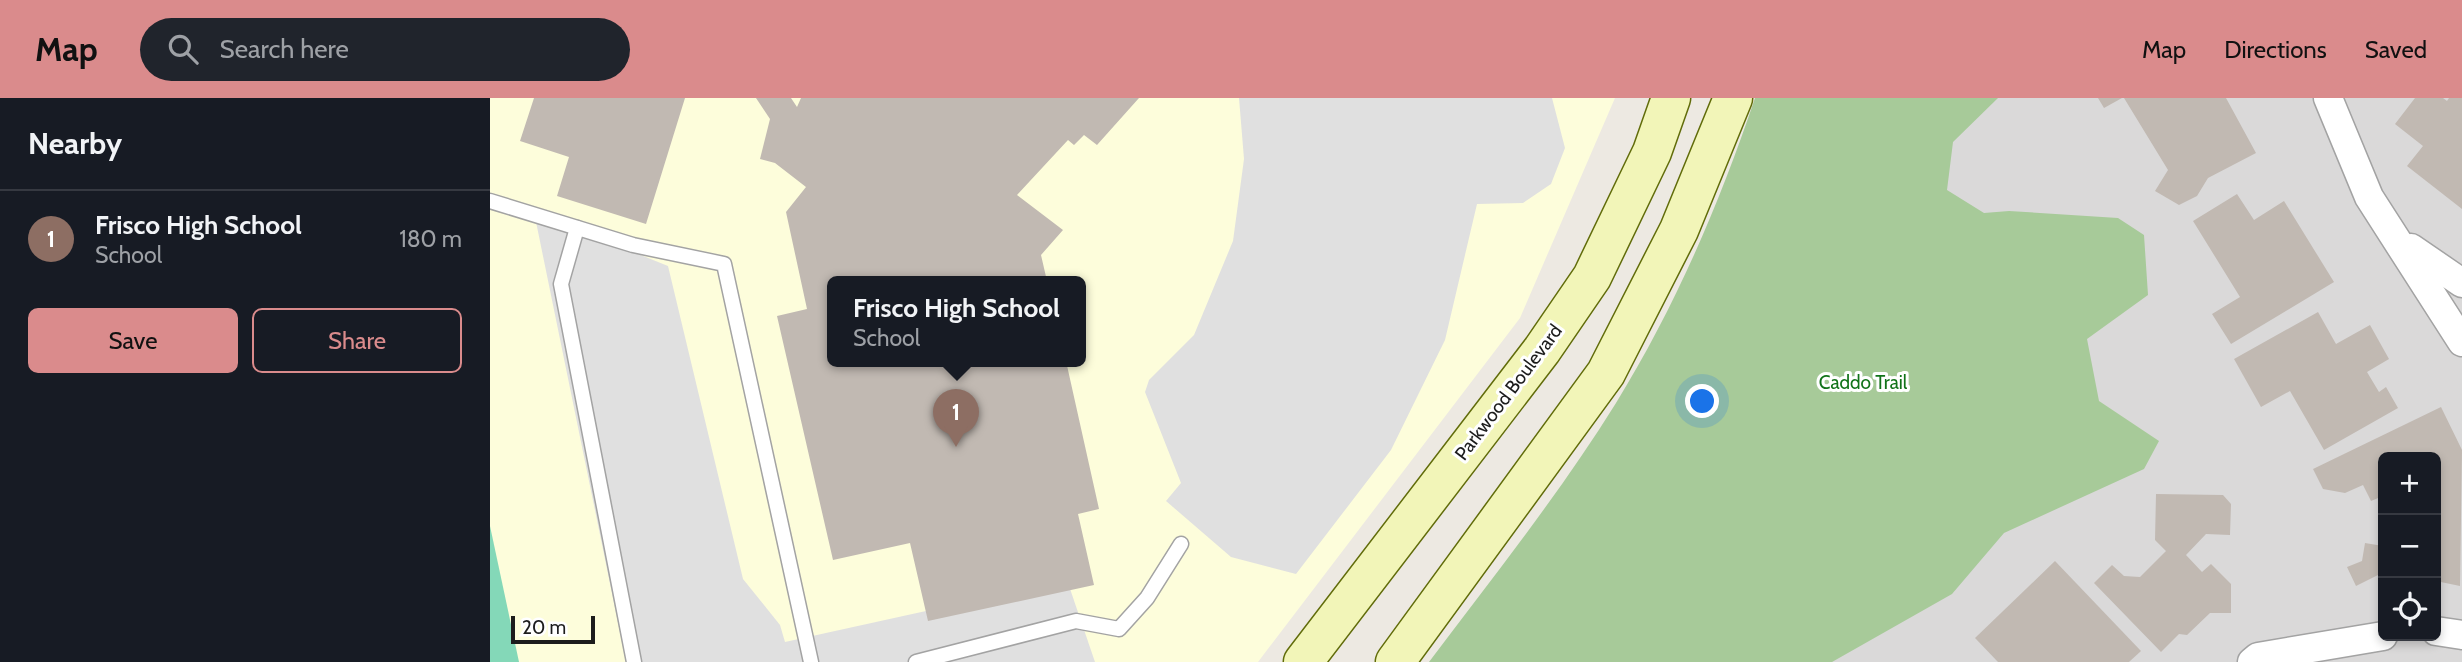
<!DOCTYPE html>
<meta charset="utf-8">
<style>
body{margin:0;font-family:Cabin,sans-serif;background:#20242c;color:#f1f3f6}
.controls{position:absolute;right:21px;bottom:21px;display:grid;overflow:hidden;border-radius:10px;box-shadow:0 4px 10px #0003}
.controls button{width:63px;height:63px;display:grid;place-items:center;padding:0;border:0;border-bottom:2px solid #363941;background:#171b24;color:#f1f3f6;font:35px sans-serif}
.scale{position:absolute;left:21px;bottom:18px;width:84px;box-sizing:border-box;padding-left:7px;border:4px solid #1c1c1c;border-top:0;font-size:19px;line-height:24px;white-space:nowrap;color:#1c1c1c;-webkit-text-stroke:5px #fff;paint-order:stroke}
.you{position:absolute;left:1213px;top:304px;width:24px;height:24px;margin:-18px;border:5px solid #fff;border-radius:50%;background:#1a73e8;box-shadow:0 0 0 10px #1a73e833}
.badge{display:grid;place-items:center;width:46px;height:46px;border-radius:50%;background:#da8b8c;color:#fff;font-size:23px;font-weight:700}
.pin{position:absolute;translate:-50% -58px;filter:drop-shadow(0 2px 4px #0008)}
.pin::after{content:'';position:absolute;top:37px;width:24px;height:21px;background:inherit;clip-path:polygon(0 0,100% 0,50% 100%)}
.popup{position:absolute;left:337px;top:178px;width:259px;height:91px;box-sizing:border-box;display:grid;place-content:center;border-radius:10px;background:#171b24;filter:drop-shadow(0 2px 5px #0005);font-size:23px;white-space:nowrap;color:#9ea1a6}
.popup b{font-size:26px;color:#f1f3f6}
.popup::after{content:'';position:absolute;left:50%;top:100%;margin-left:-14px;border:14px solid transparent;border-top-color:#171b24}
.list{margin:0;padding:0;list-style:none}
h2{display:flex;justify-content:space-between;align-items:center;height:91px;margin:0;padding:0 28px;font-size:30px}
h2 small{font-size:23px;font-weight:400;color:#9ea1a6}
.list li{display:grid;grid-template-columns:46px 1fr auto;gap:21px;align-items:center;box-sizing:border-box;height:98px;padding:0 28px;border-top:2px solid #363941}
.list b{display:block;font-size:26px;white-space:nowrap}
.list p{margin:0;font-size:23px;white-space:nowrap;color:#9ea1a6}
.list em{font-size:23px;font-style:normal;color:#9ea1a6}
.actions{display:flex;gap:14px;padding:21px 28px}
.actions a{flex:1;padding:16px 0;border:2px solid #da8b8c;border-radius:10px;text-align:center;font-size:24px;color:#da8b8c}
.actions .main{background:#da8b8c;color:#111}
.icon{flex:none;width:38px;height:38px;fill:none;stroke:currentColor;stroke-width:2;stroke-linecap:round;stroke-linejoin:round}
.map{position:relative;flex:none;width:1972px;height:564px;overflow:hidden}
header{display:flex;align-items:center;gap:42px;box-sizing:border-box;height:98px;padding:0 35px;background:#da8b8c;color:#111}
header strong{font-size:33px}
nav{display:flex;gap:38px;margin-inline-start:auto;font-size:24px}
.search{width:490px;height:63px;background:#20242c;display:flex;align-items:center;gap:18px;box-sizing:border-box;padding:0 24px;border-radius:38px;color:#9ea1a6;font-size:26px}
main{display:flex}
aside{flex:1;background:#171b24}
.map>svg:first-child{display:block}
.residential{fill:#dad9d9;fill-rule:evenodd}
.education{fill:#fdfddb;fill-rule:evenodd}
.forest{fill:#a7ca99}
.pitch{fill:#84d8b8}
.parking{fill:#e0e0e0}
.building{fill:#c1b9b2}
.lines{fill:none;stroke-linecap:round;stroke-linejoin:round}
.lane-casing{stroke:#a3a3a3;stroke-width:17}
.street-casing{stroke:#a3a3a3;stroke-width:31}
.secondary-casing{stroke:#616c0a;stroke-width:41}
.lane{stroke:#fff;stroke-width:14}
.street{stroke:#fff;stroke-width:28}
.secondary{stroke:#f2f5b8;stroke-width:38}
.labels{text-anchor:middle;stroke-width:6;stroke-linejoin:round;paint-order:stroke}
.park-label{font-size:19px;fill:#117319;stroke:#fff}
.street-label{font-size:19px;fill:#1c1c1c;stroke:#fff}
</style>
<header>
<strong>Map</strong>
<div class="search"><svg class="icon" aria-label="search" viewBox="0 0 24 24"><circle cx="10" cy="10" r="6"/><path d="M15 15l6 6"/></svg>Search here</div>
<nav><a>Map</a><a>Directions</a><a>Saved</a></nav>
</header>
<main>
<aside>
<h2>Nearby<small></small></h2>
<ul class="list">
<li><span class="badge" style="background:#8d6e63">1</span><div><b>Frisco High School</b><p>School</p></div><em>180 m</em></li>
</ul>
<div class="actions"><a class="main">Save</a><a>Share</a></div>
</aside>
<div class="map">
<svg width="1972" height="564" viewBox="0 0 1972 564">
<rect width="100%" height="100%" fill="#ede9e2"/>
<path class="residential" d="M1284,0h688v564h-1012l200,-272zM1893,359h53v179h-53z"/>
<path class="education" d="M0,0h1125l-95,220 -262,344h-768zM342,183h248v80h-248z"/>
<path class="forest" d="M1265,0h243l-45,44 -6,48 37,23 25,-2 109,7 26,17 4,60 -61,44 12,62 60,40 -15,28 -140,64 -52,61 -120,68h-403c64,-85 131,-169 187,-259 59,-96 103,-198 139,-305z"/>
<polygon class="pitch" points="0,428 29,564 0,564"/>
<g class="parking">
<polygon points="749,0 1062,0 1075,50 1061,86 1033,105 987,106 955,242 901,352 806,476 741,459 676,403 691,385 655,294 659,282 704,237 743,143 754,61"/>
<polygon points="44,114 178,168 253,481 290,527 295,544 577,482 605,564 136,564"/>
</g>
<g class="building">
<polygon points="44,0 195,0 156,126 67,98 79,59 30,43"/>
<polygon points="266,0 301,0 307,9 311,0 649,0 607,47 594,37 584,47 578,42 527,97 573,132 551,157 557,183 342,183 342,263 576,263 609,411 588,416 604,487 438,523 420,445 343,462 287,218 317,211 296,114 316,89 285,65 270,61 280,21"/>
<polygon points="1608,0 1632,0 1614,10"/>
<polygon points="1634,0 1736,0 1766,55 1718,80 1707,98 1689,107 1665,93 1678,72"/>
<polygon points="1925,0 1953,0 1957,3 1959,0 1972,0 1972,111 1917,68 1933,48 1905,26"/>
<polygon points="1747,96 1764,122 1794,103 1844,184 1741,246 1722,216 1750,199 1703,123"/>
<polygon points="1828,214 1846,246 1880,227 1899,261 1877,274 1889,294 1896,289 1908,310 1834,352 1800,293 1771,309 1744,261"/>
<polygon points="1951,309 1972,352 1970,488 1946,483 1946,359 1893,359 1893,398 1881,403 1873,387 1855,395 1833,391 1823,371"/>
<polygon points="1666,396 1733,397 1741,406 1740,437 1716,436 1696,457 1712,474 1721,466 1741,486 1741,515 1720,515 1697,537 1689,536 1671,554 1604,485 1622,467 1634,478 1650,479 1676,453 1665,442"/>
<polygon points="1875,445 1893,448 1893,479 1888,477 1866,488 1857,469 1872,463"/>
<polygon points="1565,463 1651,553 1639,564 1508,564 1485,540"/>
</g>
<g class="lines">
<g class="lane-casing">
<g id="lane">
<polyline points="0,103 143,147 234,166 321,564"/>
<polyline points="87,130 71,186 144,564"/>
<polyline points="426,564 586,523 629,531 657,500 691,446"/>
</g>
</g>
<g class="street-casing">
<g id="street">
<polyline points="1838,0 1879,99 1972,244"/>
<polyline points="1921,150 1972,185"/>
<polyline points="1946,533 1972,537"/>
<polyline points="1762,564 1768,559 1893,538"/>
</g>
</g>
<g class="secondary-casing">
<g id="secondary">
<polyline points="813,564 1052,252 1102,179 1162,54 1181,0"/>
<polyline points="905,564 1116,275 1189,132 1243,0"/>
</g>
</g>
<use href="#lane" class="lane"/>
<use href="#street" class="street"/>
<use href="#secondary" class="secondary"/>
</g>
<g class="labels">
<g class="park-label">
<text x="1373" y="291">Caddo Trail</text>
</g>
<g class="street-label">
<text transform="translate(1018 294) rotate(-53)" y="7">Parkwood Boulevard</text>
</g>
</g>
</svg>
<div class="controls">
<button>+</button>
<button>−</button>
<button><svg class="icon" aria-label="locate" viewBox="0 0 24 24"><circle cx="12" cy="12" r="6"/><path d="M12 2v4M12 18v4M2 12h4M18 12h4"/></svg></button>
</div>
<div class="scale">20 m</div>
<div class="you"></div>
<div class="pin badge" style="left:466px;top:349px;background:#8d6e63">1</div>
<div class="popup"><b>Frisco High School</b>School</div>
</div>
</main>
